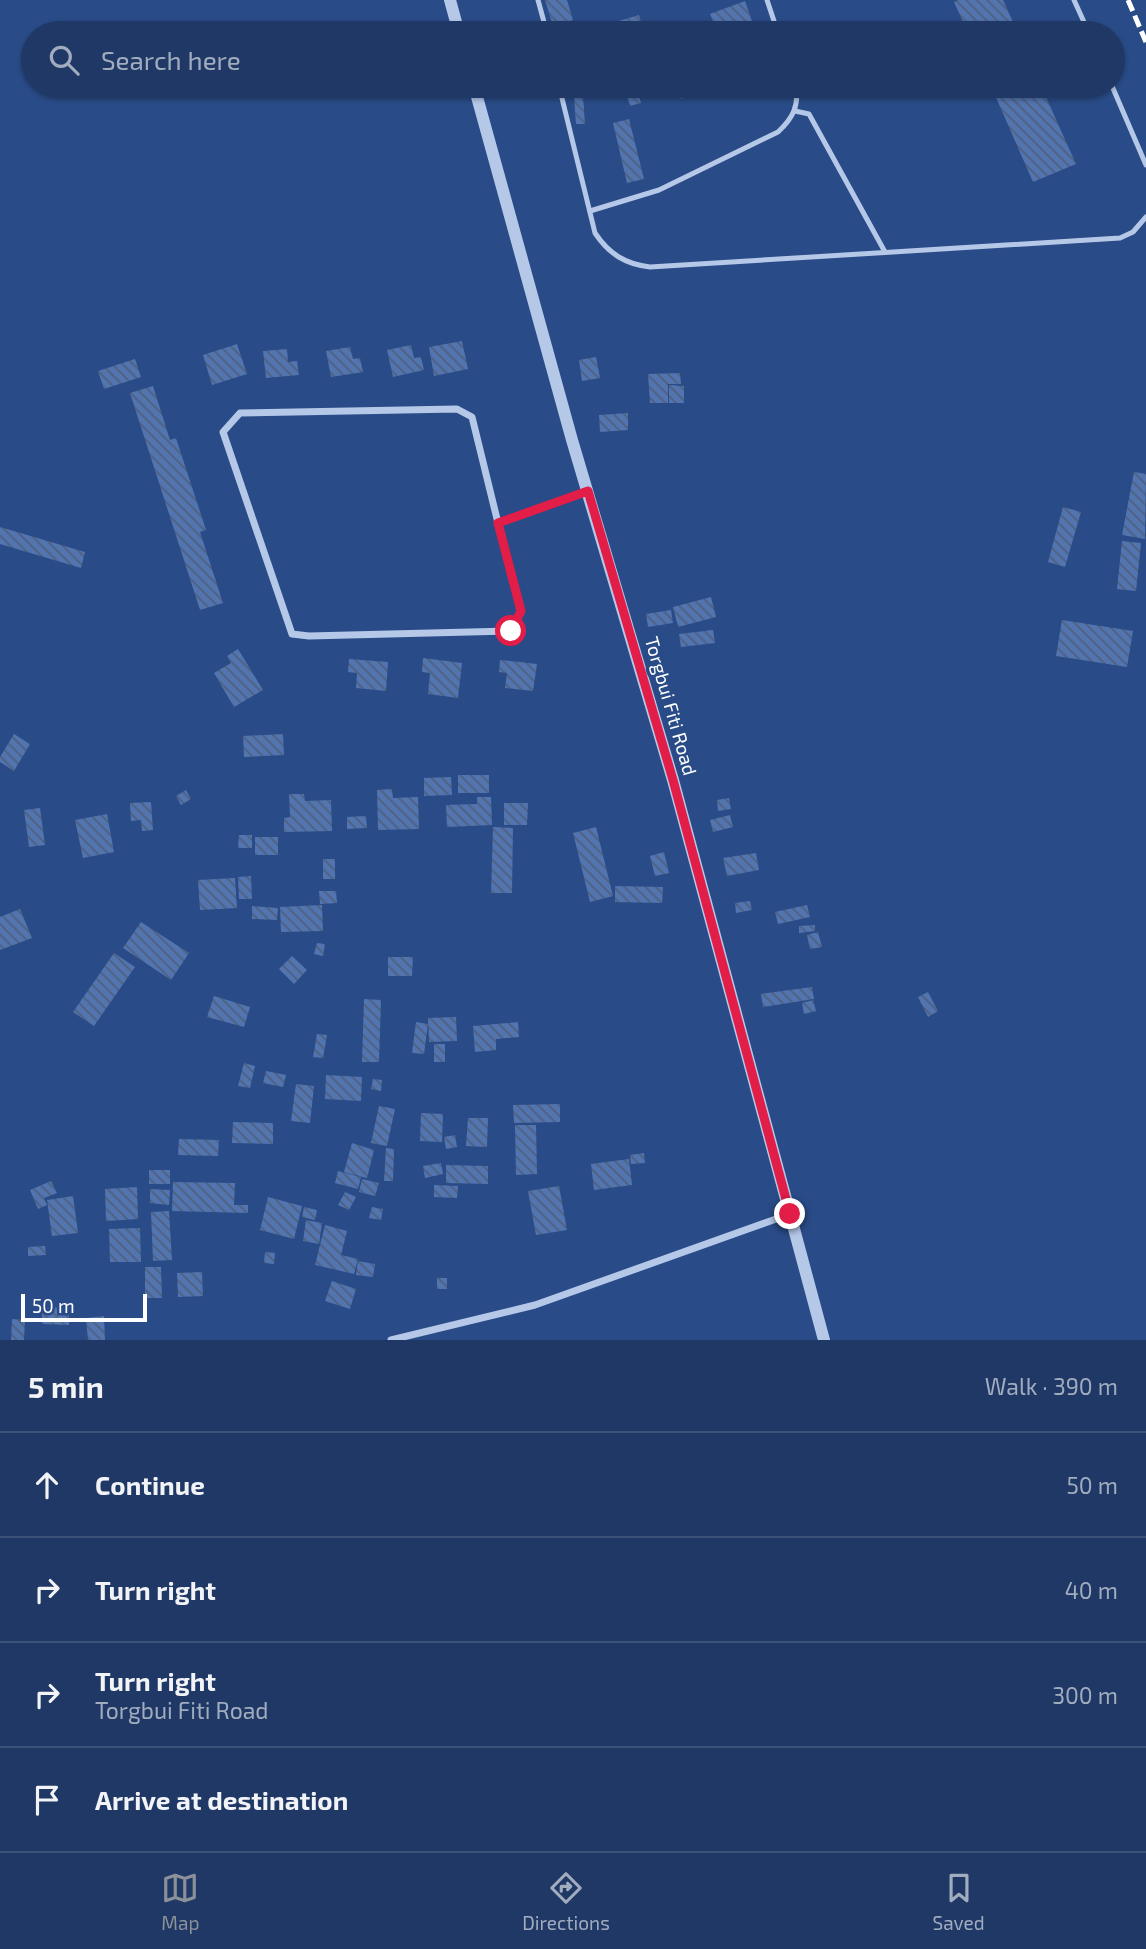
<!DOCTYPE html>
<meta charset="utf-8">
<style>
body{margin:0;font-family:"Exo 2",sans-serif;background:#2c436e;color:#f1f3f6}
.scale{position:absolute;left:21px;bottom:18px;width:126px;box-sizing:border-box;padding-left:7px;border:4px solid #fff;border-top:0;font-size:19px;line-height:24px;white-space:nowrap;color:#fff;-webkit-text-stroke:5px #294b87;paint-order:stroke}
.stop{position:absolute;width:21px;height:21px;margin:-16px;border:5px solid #e11d48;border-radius:50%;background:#fff}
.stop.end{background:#e11d48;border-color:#fff;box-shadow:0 2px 7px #0008}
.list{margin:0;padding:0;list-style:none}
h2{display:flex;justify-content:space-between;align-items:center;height:91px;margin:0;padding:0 28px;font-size:30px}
h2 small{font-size:23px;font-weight:400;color:#a1acbf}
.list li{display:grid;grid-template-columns:46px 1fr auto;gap:21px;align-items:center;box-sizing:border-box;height:105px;padding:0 28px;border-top:2px solid #3c5279}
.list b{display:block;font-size:26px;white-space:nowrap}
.list p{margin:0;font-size:23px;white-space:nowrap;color:#a1acbf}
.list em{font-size:23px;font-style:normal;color:#a1acbf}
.icon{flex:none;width:38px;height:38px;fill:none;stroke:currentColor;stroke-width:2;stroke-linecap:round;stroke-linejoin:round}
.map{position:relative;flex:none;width:1146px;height:1340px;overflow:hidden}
.search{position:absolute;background:#1f3865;box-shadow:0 2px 5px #0004;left:21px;right:21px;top:21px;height:77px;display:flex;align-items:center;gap:18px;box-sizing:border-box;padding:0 24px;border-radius:38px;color:#a1acbf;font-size:26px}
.sheet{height:511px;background:#1f3865}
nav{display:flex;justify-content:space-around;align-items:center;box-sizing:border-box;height:98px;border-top:2px solid #3c5279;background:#1f3865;font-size:19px;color:#a1acbf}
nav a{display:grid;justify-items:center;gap:4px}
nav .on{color:#8c9099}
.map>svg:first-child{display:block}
.building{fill:url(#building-back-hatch)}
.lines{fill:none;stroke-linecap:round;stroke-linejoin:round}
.service{stroke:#b5c8e8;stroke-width:5}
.minor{stroke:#b5c8e8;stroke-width:7}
.tertiary{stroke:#b5c8e8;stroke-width:12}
.rail{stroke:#fff;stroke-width:5;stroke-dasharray:12 5;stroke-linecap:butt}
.route{stroke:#e11d48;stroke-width:9}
.labels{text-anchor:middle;stroke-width:7;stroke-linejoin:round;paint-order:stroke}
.street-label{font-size:19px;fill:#fff;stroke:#294b87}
</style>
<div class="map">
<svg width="1146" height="1340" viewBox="0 0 1146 1340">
<defs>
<pattern id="building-back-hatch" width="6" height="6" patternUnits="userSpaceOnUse" patternTransform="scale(1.75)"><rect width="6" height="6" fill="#5274af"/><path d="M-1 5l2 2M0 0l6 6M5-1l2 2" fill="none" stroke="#4f607e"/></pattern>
</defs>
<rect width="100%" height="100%" fill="#294b87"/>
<g class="building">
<polygon points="545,0 567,0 573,20 553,26"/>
<polygon points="958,0 1003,0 1018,33 968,33 954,2"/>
<polygon points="745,1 756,33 717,33 710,14"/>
<polygon points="639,15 644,33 593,33 592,29"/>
<polygon points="692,21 697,33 658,33"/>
<polygon points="636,86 641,103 630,106 625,89"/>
<polygon points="676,86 716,86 681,99"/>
<polygon points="991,86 1041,86 1076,164 1033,182"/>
<polygon points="583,96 585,124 576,124 574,97"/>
<polygon points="629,119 644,179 627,183 613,123"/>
<polygon points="462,341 468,369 434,376 429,347"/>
<polygon points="237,344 247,374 212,385 203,355"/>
<polygon points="411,345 414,358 421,357 424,370 393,377 387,350"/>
<polygon points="350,347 353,359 360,358 363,372 331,377 326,351"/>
<polygon points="287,349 288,362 297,361 299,375 266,378 263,351"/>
<polygon points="596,357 600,378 582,381 579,360"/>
<polygon points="135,359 141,377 104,389 98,371"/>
<polygon points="680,373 681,384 668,384 668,403 650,403 648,374"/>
<polygon points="669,385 684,386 684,403 669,403"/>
<polygon points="153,386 170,440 176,438 206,530 200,532 223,603 200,610 130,393"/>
<polygon points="628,413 628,430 600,432 599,415"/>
<polygon points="1134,472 1146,474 1145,539 1122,535"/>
<polygon points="1063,507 1081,512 1065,567 1048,562"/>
<polygon points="0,527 85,552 81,568 0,544"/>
<polygon points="1122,541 1141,543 1136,591 1117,589"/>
<polygon points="711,597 716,617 678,627 673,607"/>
<polygon points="671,610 673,623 648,627 646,614"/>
<polygon points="1062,620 1133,631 1127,667 1056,656"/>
<polygon points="713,630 715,643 681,647 679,634"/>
<polygon points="238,649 263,690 234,707 214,673 231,663 227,656"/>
<polygon points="423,658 462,663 458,698 428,694 430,673 422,672"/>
<polygon points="349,659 388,662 386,691 356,688 357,673 348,672"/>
<polygon points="500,660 537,664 533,691 505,688 507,673 499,672"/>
<polygon points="14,734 30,744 14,771 0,762 0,757"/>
<polygon points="283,734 284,755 244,757 243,736"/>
<rect x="458" y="775" width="31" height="18"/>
<polygon points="451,777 452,795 424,796 424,778"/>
<polygon points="392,789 393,798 418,797 419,829 378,830 377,790"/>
<polygon points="186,790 191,799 181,805 176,796"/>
<polygon points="289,794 304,794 305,801 331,800 332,831 284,832 284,818 290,817"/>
<polygon points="477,797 491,797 492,825 447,827 446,805 477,804"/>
<polygon points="729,798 731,809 718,811 717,800"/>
<polygon points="151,802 153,830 142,831 141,820 131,821 130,803"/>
<polygon points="504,803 528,803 527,825 504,825"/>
<polygon points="40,808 45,845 29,847 24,810"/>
<polygon points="107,814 114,852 83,858 75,820"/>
<polygon points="730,815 733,827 713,832 710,820"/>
<polygon points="366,816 367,828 347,829 347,817"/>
<polygon points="493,827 513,828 512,893 491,893"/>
<polygon points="596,827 613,896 590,902 573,833"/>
<polygon points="239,835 252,835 252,848 238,848"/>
<rect x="255" y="837" width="23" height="18"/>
<polygon points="664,852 669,873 655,876 650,856"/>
<polygon points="756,853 759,870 727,876 723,858"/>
<rect x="323" y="859" width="12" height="20"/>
<polygon points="251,876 252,899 239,899 238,877"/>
<polygon points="235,878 237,908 200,910 198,880"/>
<polygon points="615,886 663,887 662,903 615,902"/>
<polygon points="319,891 336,891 337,903 320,904"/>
<polygon points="750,901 752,910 736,913 735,903"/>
<polygon points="322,905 323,931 281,932 280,907"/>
<polygon points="807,905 810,917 778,924 775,912"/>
<polygon points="252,906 278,908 277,920 252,919"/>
<polygon points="20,909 32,938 0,950 0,917"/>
<polygon points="141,922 189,953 171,980 123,948"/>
<polygon points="815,925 815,931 799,933 799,926"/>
<polygon points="818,932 822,947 810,949 807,935"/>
<polygon points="317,943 325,944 323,956 314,954"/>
<polygon points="114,953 135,967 94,1026 73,1012"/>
<polygon points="292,956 307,970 294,984 279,969"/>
<polygon points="388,957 413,957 412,976 388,976"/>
<polygon points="812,987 814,999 763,1007 761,994"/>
<polygon points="928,992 938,1011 928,1017 918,997"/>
<polygon points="214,996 250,1007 244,1027 207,1017"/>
<polygon points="364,999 381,1000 379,1062 362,1062"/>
<polygon points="813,1000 816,1011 804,1014 802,1003"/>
<polygon points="456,1017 457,1041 429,1042 428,1018"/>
<polygon points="416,1022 428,1024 424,1054 412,1053"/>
<polygon points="518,1022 519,1037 496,1039 496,1050 475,1052 473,1026"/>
<polygon points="317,1034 327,1035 323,1058 313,1057"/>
<rect x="434" y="1044" width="11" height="18"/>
<polygon points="244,1063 255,1066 250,1088 238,1086"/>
<polygon points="266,1071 286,1075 283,1087 263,1083"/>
<polygon points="326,1075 362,1077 361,1101 325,1099"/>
<polygon points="373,1079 382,1080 381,1091 371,1089"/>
<polygon points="296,1084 314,1086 310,1123 291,1121"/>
<polygon points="560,1104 560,1122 514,1123 513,1105"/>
<polygon points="379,1106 395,1109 387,1146 371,1143"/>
<polygon points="421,1113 443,1114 442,1142 420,1141"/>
<polygon points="468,1118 488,1118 487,1147 466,1146"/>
<polygon points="233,1122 273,1123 273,1144 232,1143"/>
<polygon points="515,1125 536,1125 537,1174 516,1175"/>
<polygon points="455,1135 457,1147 446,1149 444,1137"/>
<polygon points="179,1139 219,1140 218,1156 178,1155"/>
<polygon points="352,1143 374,1150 367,1178 344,1172"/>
<polygon points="386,1148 394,1149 393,1181 384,1181"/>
<polygon points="644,1153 645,1163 631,1164 630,1155"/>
<polygon points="629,1159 632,1185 594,1190 591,1164"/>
<polygon points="441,1163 443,1174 425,1178 423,1166"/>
<polygon points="446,1165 488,1166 488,1184 446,1183"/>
<rect x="149" y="1170" width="21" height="14"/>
<polygon points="338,1171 361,1177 358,1189 335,1183"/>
<polygon points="362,1179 379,1183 375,1196 359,1192"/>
<polygon points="51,1181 57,1193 44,1198 47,1205 38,1209 30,1190"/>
<polygon points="173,1182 235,1183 234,1205 248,1205 248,1213 172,1211"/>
<polygon points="434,1185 458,1186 457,1198 434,1197"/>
<polygon points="559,1186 567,1230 536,1235 528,1191"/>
<polygon points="137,1187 138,1219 106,1221 105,1189"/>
<polygon points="150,1189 170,1190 169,1205 150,1203"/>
<polygon points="345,1192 356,1197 349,1210 338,1205"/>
<polygon points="73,1196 78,1233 52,1236 47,1200"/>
<polygon points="268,1197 302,1206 294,1239 260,1230"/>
<polygon points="304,1207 317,1210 315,1220 302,1217"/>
<polygon points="372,1207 383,1209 381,1220 369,1218"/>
<polygon points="169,1211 172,1260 153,1261 151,1212"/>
<polygon points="306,1220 322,1223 319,1244 303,1241"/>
<polygon points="325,1225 347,1231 341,1255 358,1259 354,1274 315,1265"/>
<polygon points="140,1228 141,1262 110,1262 109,1229"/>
<polygon points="45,1246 46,1255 28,1256 28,1247"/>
<polygon points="265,1252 275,1253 274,1264 264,1263"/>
<polygon points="358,1261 375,1264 373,1277 356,1275"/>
<polygon points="145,1267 161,1267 162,1298 145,1298"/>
<polygon points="202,1272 203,1296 178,1297 177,1273"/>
<rect x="437" y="1278" width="10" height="11"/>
<polygon points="332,1281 356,1289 350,1309 325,1301"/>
<polygon points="42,1307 69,1308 69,1325 42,1324"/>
<polygon points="104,1316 105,1340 88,1340 86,1318"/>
<polygon points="12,1319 25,1320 24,1340 11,1340"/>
</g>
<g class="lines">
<g class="service">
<polyline points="538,0 547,33"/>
<polyline points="767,0 778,33"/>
<polyline points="1074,0 1089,33"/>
<path d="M559,86l36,147c14,21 30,31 55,34l470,-29 13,-6 13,-15"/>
<polyline points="1112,86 1146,165"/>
<polyline points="795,111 809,114 885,252"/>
<path d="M590,211l69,-21 119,-58c15,-14 21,-26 18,-46"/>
</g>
<g class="minor">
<polyline points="498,523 521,611 511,631 309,636 292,634 223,432 240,413 457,409 472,417 498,523 588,491"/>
<polyline points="391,1340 535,1305 790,1214"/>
</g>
<g class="tertiary">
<polyline points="450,0 459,33"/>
<polyline points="474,86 572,440 673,780 824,1340"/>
</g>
<polyline class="rail" points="1128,0 1146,42"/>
</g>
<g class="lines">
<polyline class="route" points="511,631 521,611 498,523 588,491 673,780 790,1214"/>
</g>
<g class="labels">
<g class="street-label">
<text transform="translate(671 706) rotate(74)" y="7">Torgbui Fiti Road</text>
</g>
</g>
</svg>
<div class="scale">50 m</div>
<div class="stop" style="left:511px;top:631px"></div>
<div class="stop end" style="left:790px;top:1214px"></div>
<div class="search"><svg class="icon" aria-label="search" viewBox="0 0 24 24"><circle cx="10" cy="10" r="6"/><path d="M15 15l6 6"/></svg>Search here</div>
</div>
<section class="sheet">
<h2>5 min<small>Walk · 390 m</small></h2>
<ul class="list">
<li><svg class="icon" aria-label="ahead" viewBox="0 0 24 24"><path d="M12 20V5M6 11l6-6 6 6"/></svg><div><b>Continue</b></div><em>50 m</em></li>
<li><svg class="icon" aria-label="right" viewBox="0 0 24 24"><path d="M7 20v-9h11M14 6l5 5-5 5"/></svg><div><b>Turn right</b></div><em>40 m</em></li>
<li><svg class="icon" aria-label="right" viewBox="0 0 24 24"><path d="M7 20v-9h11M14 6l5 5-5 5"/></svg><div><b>Turn right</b><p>Torgbui Fiti Road</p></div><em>300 m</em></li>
<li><svg class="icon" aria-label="arrive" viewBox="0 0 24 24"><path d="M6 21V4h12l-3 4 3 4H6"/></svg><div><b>Arrive at destination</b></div></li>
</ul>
</section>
<nav>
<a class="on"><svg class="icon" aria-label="map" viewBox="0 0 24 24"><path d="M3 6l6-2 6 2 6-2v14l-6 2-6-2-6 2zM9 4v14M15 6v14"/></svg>Map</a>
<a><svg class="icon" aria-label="directions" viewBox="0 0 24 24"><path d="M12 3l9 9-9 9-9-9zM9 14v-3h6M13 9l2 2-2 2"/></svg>Directions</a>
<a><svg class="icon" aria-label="saved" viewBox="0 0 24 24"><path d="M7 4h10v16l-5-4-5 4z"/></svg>Saved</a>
</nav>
